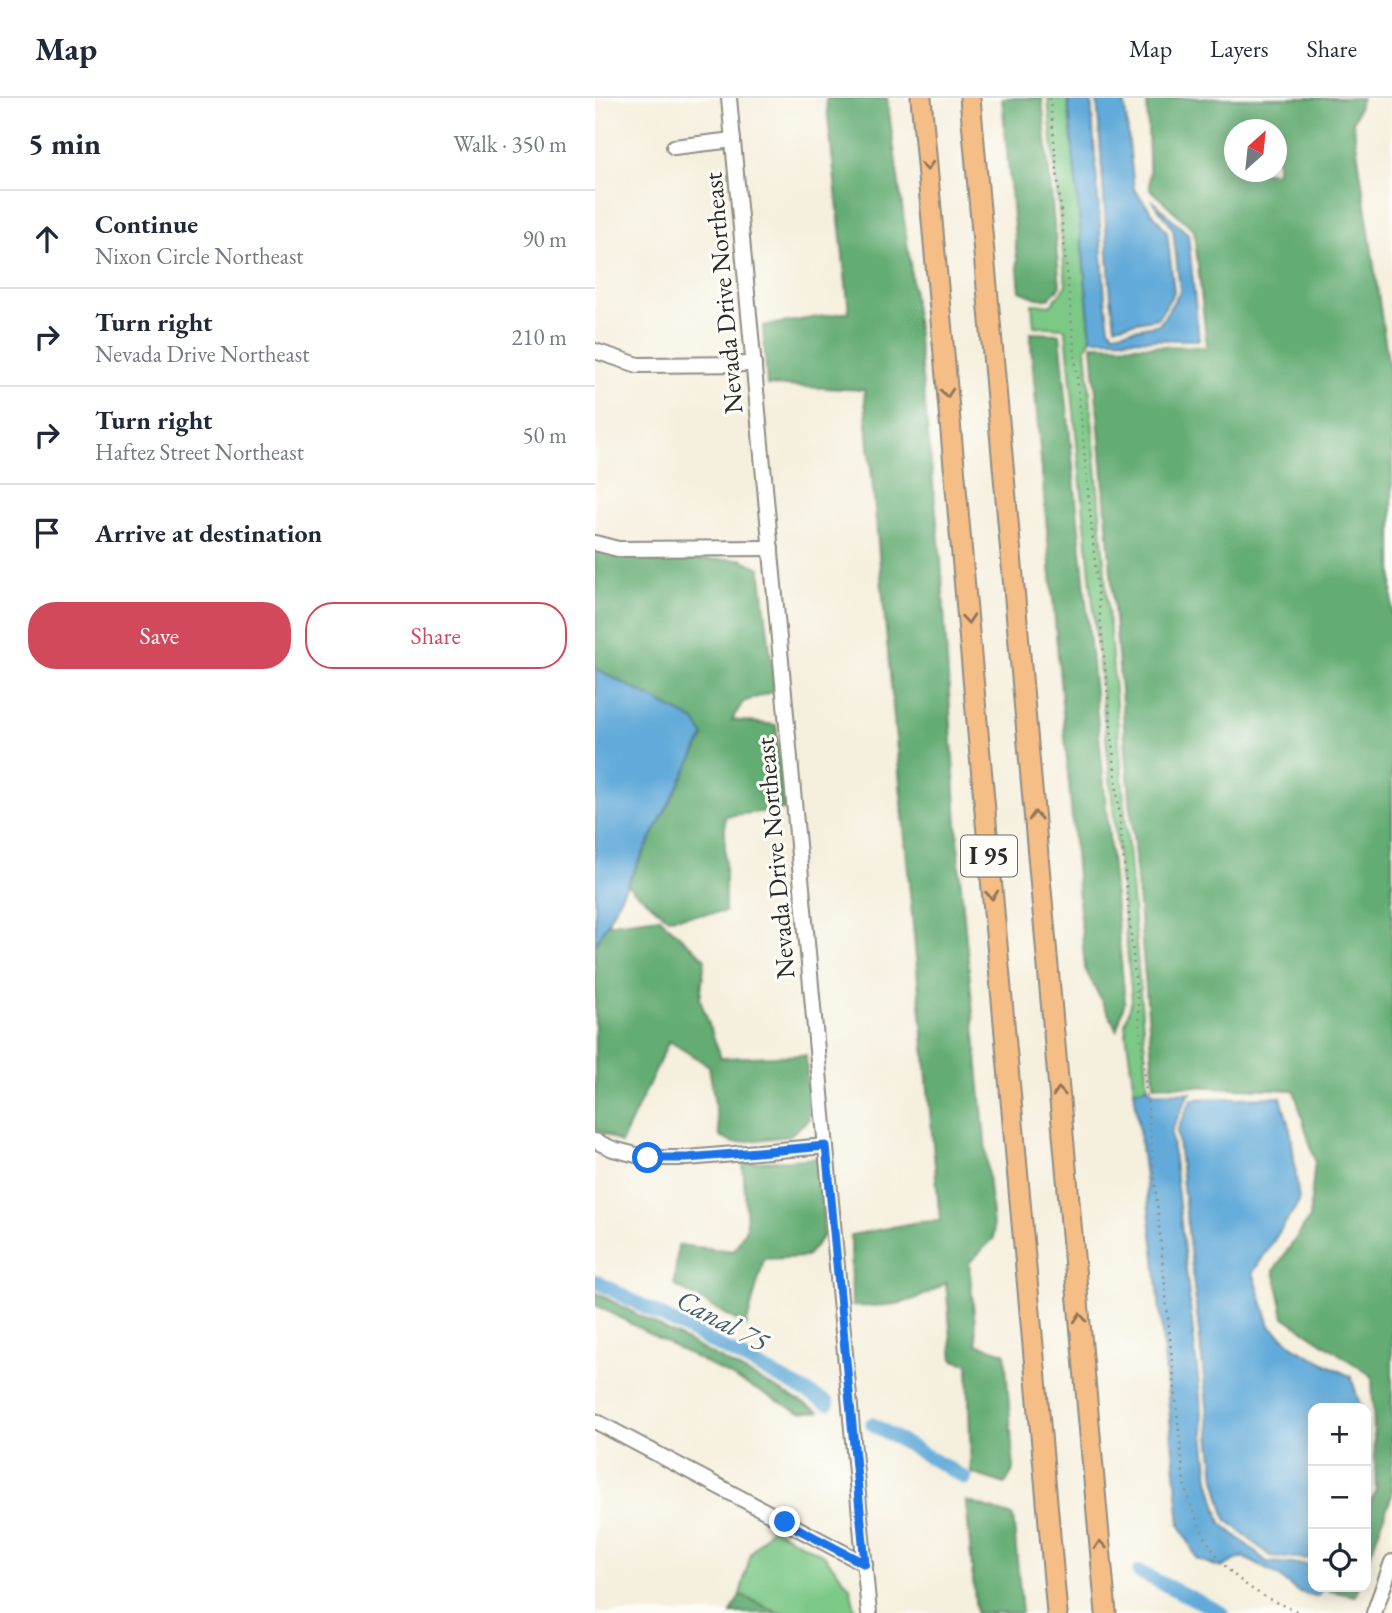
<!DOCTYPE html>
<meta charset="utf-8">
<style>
body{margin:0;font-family:"EB Garamond",serif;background:#f2f2f3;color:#1f2937}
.controls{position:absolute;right:21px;bottom:21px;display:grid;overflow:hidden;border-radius:14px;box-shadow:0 4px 18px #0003}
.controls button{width:63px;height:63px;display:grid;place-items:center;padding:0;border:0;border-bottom:2px solid #e0e1e3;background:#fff;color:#1f2937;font:35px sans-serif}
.compass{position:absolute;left:629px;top:21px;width:63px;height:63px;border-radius:50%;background:#fff;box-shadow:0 4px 18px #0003;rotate:27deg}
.stop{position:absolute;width:21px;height:21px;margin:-16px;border:5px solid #1a73e8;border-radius:50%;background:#fff}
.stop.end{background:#1a73e8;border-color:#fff;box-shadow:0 2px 7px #0008}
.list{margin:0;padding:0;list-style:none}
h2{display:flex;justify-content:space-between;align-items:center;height:91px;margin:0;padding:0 28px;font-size:30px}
h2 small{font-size:23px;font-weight:400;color:#747a83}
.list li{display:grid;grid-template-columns:46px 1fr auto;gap:21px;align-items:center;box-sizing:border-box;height:98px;padding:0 28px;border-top:2px solid #e0e1e3}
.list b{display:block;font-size:26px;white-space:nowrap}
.list p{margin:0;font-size:23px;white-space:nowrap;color:#747a83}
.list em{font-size:23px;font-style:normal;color:#747a83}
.actions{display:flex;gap:14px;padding:21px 28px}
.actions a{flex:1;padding:16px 0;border:2px solid #d1495b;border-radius:28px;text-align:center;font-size:24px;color:#d1495b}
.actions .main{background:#d1495b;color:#fff}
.icon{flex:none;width:38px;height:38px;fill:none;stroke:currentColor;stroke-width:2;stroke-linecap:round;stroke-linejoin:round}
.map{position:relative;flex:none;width:797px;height:1515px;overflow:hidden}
header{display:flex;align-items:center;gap:42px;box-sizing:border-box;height:98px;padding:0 35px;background:#fff;border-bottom:2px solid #e0e1e3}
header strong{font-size:33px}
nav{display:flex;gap:38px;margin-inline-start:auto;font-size:24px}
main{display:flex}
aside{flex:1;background:#fff}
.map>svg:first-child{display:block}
.green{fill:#7bc886;stroke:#537a58;stroke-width:2}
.forest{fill:#64ac73;stroke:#486c4f;stroke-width:2;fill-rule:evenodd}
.water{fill:#62aad9;stroke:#466a82;stroke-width:2}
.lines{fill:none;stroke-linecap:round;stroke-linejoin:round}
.canal{stroke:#62aad9;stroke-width:14}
.minor-casing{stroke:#908d84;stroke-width:18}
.highway-casing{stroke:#908d84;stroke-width:23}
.path{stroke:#908d84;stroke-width:2.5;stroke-dasharray:2 5;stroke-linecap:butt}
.minor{stroke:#fff;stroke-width:14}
.highway{stroke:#f5be86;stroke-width:19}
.oneway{stroke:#907458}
.route{stroke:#1a73e8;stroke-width:9}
.labels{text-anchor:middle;stroke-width:6;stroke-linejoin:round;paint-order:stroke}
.shield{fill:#fdfcf7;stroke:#6a6a68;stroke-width:2}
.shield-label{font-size:24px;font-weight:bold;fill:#2b2b2b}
.street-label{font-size:26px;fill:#2b2b2b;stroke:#fdfcf7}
.water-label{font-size:28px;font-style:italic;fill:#415e71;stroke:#fdfcf7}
</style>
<header>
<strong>Map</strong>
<nav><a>Map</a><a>Layers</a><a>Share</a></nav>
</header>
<main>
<aside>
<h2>5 min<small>Walk · 350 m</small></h2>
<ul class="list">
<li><svg class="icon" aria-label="ahead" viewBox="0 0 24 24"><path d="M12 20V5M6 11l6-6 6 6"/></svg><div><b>Continue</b><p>Nixon Circle Northeast</p></div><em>90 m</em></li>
<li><svg class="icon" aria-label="right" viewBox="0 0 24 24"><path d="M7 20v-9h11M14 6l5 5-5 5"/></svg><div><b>Turn right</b><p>Nevada Drive Northeast</p></div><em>210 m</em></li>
<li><svg class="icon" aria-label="right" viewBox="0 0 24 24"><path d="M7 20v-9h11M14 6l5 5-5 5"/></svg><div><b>Turn right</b><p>Haftez Street Northeast</p></div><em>50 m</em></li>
<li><svg class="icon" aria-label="arrive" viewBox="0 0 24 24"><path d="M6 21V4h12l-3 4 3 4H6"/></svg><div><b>Arrive at destination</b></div></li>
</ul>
<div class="actions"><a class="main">Save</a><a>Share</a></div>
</aside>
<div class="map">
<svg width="797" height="1515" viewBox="0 0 797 1515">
<rect width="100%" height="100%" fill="#fdfcf7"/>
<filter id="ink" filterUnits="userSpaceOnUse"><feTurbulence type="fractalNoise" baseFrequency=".0143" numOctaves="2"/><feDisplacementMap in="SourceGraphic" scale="14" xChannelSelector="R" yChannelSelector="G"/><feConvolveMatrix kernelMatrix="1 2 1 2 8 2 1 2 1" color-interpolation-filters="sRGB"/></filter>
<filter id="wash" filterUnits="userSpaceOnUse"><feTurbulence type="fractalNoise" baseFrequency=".00686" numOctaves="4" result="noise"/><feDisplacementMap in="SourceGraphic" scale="28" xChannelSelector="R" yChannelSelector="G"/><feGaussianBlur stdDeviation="1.57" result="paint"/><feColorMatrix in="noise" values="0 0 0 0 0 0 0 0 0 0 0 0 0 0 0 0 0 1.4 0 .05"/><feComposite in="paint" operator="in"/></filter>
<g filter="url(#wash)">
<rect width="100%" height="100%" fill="#f5efdd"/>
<g class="green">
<polygon points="453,0 473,0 496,241 491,249 553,989 539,992 530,926 537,902 471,233 468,230 439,228 437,206 456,207 471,187"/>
<polygon points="176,1430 229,1457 255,1489 261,1515 184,1515 145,1497 156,1455"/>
</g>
<g class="forest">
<path d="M231,0h61l23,165 31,297 19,314 34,364 -25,25 8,81 28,9 9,116 -9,15 -34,-11 -3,-109 -15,-4 -7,-77c-35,22 -53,24 -94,23l-1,-71 67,-13 22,-1 -76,-831 -97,-5 -4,-59 86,-14z"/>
<polygon points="407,0 447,0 465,188 454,201 442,200 425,193"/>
<path d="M552,0h215l-9,24 39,267v1105l-26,73v-56l10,-22 -4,-113 -88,-59 -10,-47 35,-51 6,-58 -21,-71 -140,-5 -62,-740 115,2 -13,-117 -44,-41zM640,32h42v42h-42z"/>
<polygon points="435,235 465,236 530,903 522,932 490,871"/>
<polygon points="0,451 57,463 146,461 165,470 180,593 148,604 137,622 181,627 190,711 130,718 130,814 73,820 32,787 109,638 99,623 0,570"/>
<polygon points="64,819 110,861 105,901 126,960 211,957 214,1021 194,1038 139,1045 125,1038 114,968 74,943 26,1045 0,1031 0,848 11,826"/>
<polygon points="224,1060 229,1137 211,1159 169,1161 151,1228 79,1187 83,1147 139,1153 152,1128 148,1065"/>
<polygon points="0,1194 225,1314 204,1314 0,1207"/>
<polygon points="371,1403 418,1418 427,1515 381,1515"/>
<polygon points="736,1489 764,1489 760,1498 734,1493"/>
<polygon points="145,1497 184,1515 136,1515"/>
</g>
<g class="water">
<polygon points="473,0 496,0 510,200 514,230 519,235 565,226 585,193 578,131 557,102 593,136 604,242 496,241"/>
<polygon points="502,0 529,0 539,91 572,134 579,194 563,220 520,228 516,199"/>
<polygon points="0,570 100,623 109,638 0,848"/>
<path d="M553,989l5,5 38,1 -4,4 -16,35 38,347 12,44 46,39 46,3v22h12l-7,9c-26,-2 -26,-12 -45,-23 -10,-6 -20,-11 -31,-16l-21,11 -24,-9 -17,-34 -25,-267 -21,-168z"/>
<polygon points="686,999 696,1036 704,1104 658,1174 675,1228 702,1251 756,1279 766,1310 718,1310 718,1456 716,1461 675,1458 631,1421 620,1380 582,1033 597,1001"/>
</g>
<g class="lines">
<g class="canal">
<polyline points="0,1183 233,1305"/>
<polyline points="277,1326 370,1380"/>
<polyline points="544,1474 627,1515"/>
</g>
</g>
</g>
<g filter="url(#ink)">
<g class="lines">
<g class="minor-casing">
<g id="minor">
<polyline points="134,0 274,1515"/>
<polyline points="79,49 138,42"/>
<polyline points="0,253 43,267 159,266"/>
<polyline points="0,445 23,451 176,450"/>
<polyline points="0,1043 18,1051 53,1060 92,1060 231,1048"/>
<polyline points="0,1323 270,1466"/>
<polyline points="779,1515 797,1464"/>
</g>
</g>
<g class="highway-casing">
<g id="highway">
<polyline points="326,0 462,1515"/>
<polyline points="375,0 511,1515"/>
</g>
</g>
<path class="path" d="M455,0l134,1385c20,70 48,105 118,130"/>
<use href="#minor" class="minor"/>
<use href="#highway" class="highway"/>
</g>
<defs><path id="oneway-chevron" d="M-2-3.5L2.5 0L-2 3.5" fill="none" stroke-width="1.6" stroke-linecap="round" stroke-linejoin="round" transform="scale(1.75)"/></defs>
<g class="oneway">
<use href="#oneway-chevron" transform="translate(332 68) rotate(85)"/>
<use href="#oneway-chevron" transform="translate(352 295) rotate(85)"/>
<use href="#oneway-chevron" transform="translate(373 521) rotate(85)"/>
<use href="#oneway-chevron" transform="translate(440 718) rotate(-95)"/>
<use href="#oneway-chevron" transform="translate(397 797) rotate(85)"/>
<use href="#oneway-chevron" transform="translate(464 994) rotate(-95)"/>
<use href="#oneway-chevron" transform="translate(485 1220) rotate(-95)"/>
<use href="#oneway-chevron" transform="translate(505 1447) rotate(-95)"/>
</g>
</g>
<g class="lines" filter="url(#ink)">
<polyline class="route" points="53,1060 92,1060 231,1048 270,1466 190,1424"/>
</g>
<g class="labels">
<rect class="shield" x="366" y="737.5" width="56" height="41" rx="5"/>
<g class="shield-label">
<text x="394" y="766">I 95</text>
</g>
<g class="street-label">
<text transform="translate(128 195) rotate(-95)" y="9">Nevada Drive Northeast</text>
<text transform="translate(180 760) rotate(-95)" y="9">Nevada Drive Northeast</text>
</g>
<g class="water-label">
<text transform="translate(128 1222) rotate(28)" y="10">Canal 75</text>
</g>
</g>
</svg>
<div class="controls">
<button>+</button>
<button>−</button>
<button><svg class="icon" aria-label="locate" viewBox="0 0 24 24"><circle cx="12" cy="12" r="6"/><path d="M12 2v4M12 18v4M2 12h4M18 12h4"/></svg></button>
</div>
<svg class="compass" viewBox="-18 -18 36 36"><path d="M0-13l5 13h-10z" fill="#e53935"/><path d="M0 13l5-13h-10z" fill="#747a83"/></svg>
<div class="stop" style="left:53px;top:1060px"></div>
<div class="stop end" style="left:190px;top:1424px"></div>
</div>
</main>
